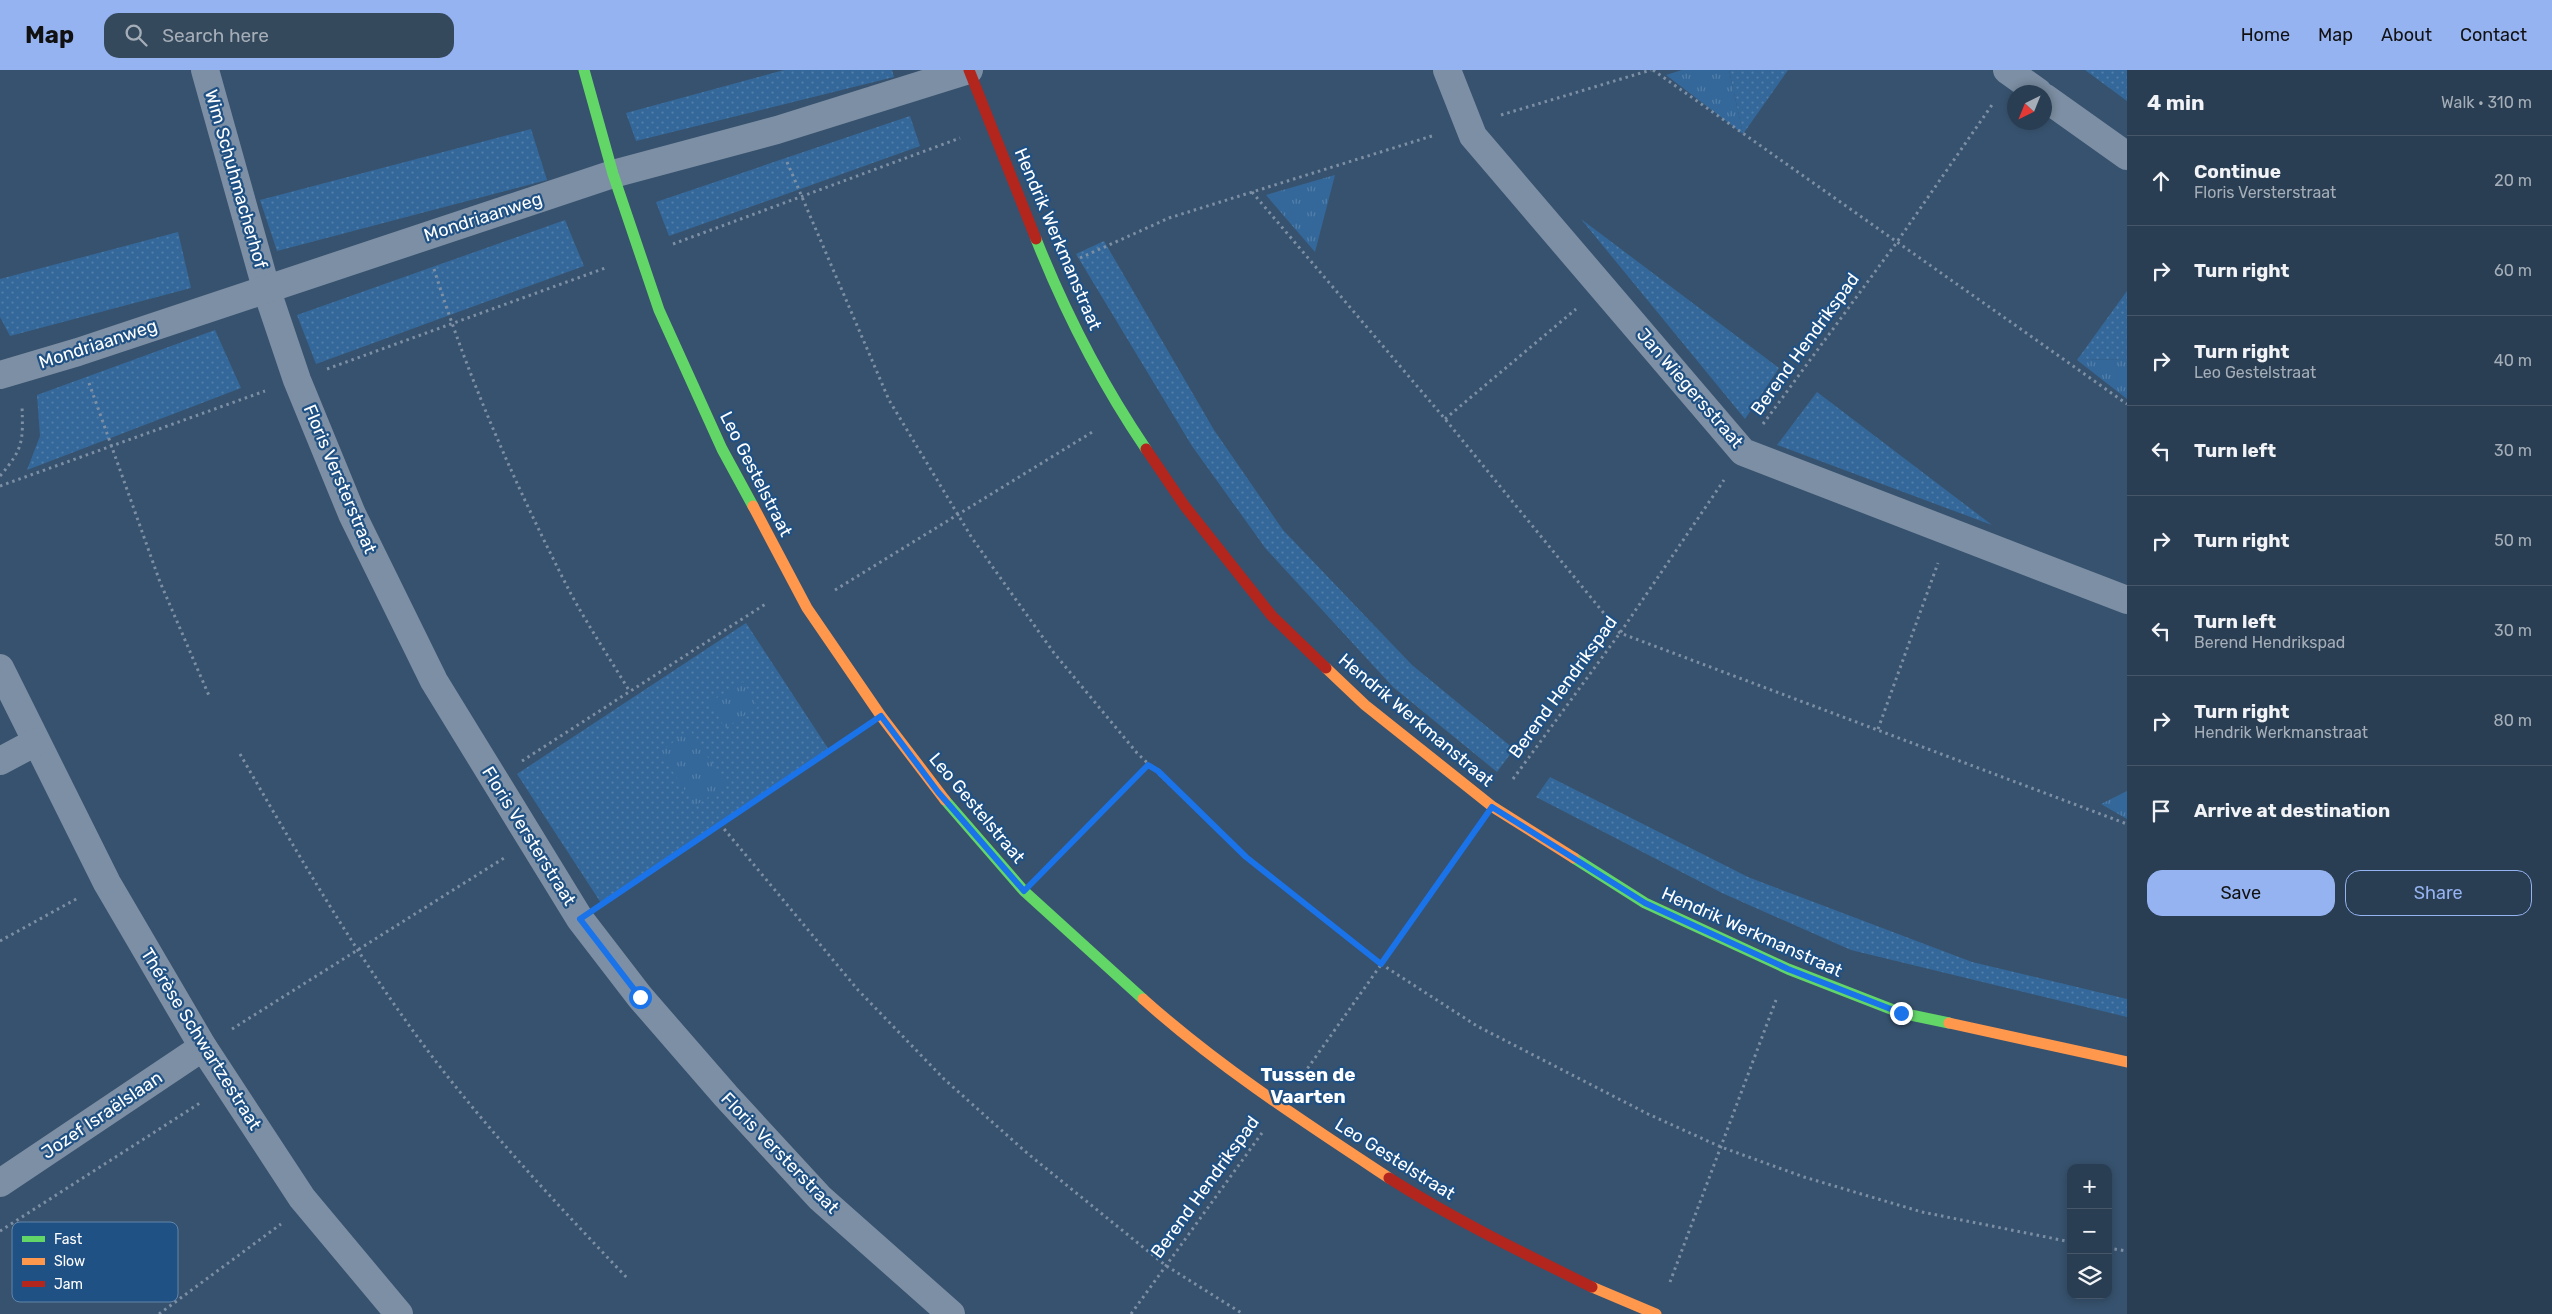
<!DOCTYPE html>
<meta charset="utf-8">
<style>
body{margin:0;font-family:Rubik,sans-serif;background:#35495c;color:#f1f3f6}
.controls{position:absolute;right:15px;bottom:15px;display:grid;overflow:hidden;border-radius:10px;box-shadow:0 2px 8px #0003}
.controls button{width:45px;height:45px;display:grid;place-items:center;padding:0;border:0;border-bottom:1px solid #455769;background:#293e52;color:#f1f3f6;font:25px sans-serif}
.compass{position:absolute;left:2007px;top:15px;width:45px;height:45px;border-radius:50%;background:#293e52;box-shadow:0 2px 8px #0003;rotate:223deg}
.stop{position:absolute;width:15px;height:15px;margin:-11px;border:4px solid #1a73e8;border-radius:50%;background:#fff}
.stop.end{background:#1a73e8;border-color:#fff;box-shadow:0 1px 5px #0008}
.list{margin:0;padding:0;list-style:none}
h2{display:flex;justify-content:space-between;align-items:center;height:65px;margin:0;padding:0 20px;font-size:21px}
h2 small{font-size:16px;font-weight:400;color:#a5aeb8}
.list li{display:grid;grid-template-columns:32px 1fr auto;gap:15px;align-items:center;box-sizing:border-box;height:90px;padding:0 20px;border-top:1px solid #455769}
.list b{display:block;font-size:19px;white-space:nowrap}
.list p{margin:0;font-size:16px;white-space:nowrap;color:#a5aeb8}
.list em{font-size:16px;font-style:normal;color:#a5aeb8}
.actions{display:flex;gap:10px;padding:15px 20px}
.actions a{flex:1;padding:11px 0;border:1px solid #95b2f1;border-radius:15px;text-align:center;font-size:18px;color:#95b2f1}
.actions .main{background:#95b2f1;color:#111}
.icon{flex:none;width:28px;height:28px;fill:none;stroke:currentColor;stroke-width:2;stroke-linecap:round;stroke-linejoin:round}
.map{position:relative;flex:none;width:2127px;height:1244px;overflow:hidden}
header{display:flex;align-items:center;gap:30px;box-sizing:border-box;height:70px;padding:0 25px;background:#95b2f1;color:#111}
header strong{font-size:24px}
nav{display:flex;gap:28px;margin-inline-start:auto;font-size:18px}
.search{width:350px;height:45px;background:#35495c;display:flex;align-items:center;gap:12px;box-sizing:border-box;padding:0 18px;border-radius:15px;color:#a5aeb8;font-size:19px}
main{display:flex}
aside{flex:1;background:#293e52}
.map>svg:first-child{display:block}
.grass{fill:url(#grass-dots)}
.park{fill:url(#park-tufts)}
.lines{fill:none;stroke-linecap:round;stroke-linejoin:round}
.path{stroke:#7d8fa4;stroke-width:3;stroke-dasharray:2.5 4;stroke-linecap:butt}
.street{stroke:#7d8fa4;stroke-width:28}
.fast{stroke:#63d668;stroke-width:11}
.slow{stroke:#ff974d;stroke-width:11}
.jam{stroke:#b3261e;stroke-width:11}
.route{stroke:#1a73e8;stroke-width:6}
.labels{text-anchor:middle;stroke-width:4.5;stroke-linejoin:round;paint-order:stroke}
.street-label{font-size:18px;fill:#fff;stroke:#205184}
.neighbourhood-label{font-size:19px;font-weight:bold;fill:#fff;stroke:#205184}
.key{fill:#205184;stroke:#6385a9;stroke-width:1}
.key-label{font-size:14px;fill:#fff}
</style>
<header>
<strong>Map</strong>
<div class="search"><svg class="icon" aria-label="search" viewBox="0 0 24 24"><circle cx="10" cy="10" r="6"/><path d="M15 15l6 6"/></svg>Search here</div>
<nav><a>Home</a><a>Map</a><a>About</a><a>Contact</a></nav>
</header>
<main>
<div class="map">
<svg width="2127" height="1244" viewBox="0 0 2127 1244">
<defs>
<pattern id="grass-dots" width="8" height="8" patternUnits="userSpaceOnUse" patternTransform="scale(1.25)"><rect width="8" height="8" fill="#34689a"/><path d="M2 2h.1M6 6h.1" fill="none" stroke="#527fa9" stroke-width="1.8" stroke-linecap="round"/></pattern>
<pattern id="park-tufts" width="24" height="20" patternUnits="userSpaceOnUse" patternTransform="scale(1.25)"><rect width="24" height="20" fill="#34689a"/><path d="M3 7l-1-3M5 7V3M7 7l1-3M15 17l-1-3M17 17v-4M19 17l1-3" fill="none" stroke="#527fa9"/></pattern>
</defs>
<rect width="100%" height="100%" fill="#37526e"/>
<g class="grass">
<polygon points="784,0 892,0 894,7 636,71 626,43"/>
<polygon points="1729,0 1788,0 1743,64"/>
<polygon points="2085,0 2127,0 2127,31"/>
<polygon points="910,46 920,76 669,166 656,132"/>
<polygon points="531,59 547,110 277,181 260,130"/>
<polygon points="1581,149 1779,298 1745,349"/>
<polygon points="565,150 584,196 316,294 297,245"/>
<polygon points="178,162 191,218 10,266 0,247 0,209"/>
<polygon points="1104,171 1214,360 1283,460 1412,595 1514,679 1497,702 1393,617 1266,479 1192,376 1076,184"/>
<polygon points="2127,221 2127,289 2077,290"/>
<polygon points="215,260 241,318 27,400 40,366 37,325"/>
<polygon points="1817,322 1992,455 1777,375"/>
<polygon points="746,553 831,683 601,833 517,704"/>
<polygon points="1550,707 1748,807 1972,892 2127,929 2127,947 1851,880 1722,823 1536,727"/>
</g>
<g class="park">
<polygon points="1682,0 1729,0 1743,64 1666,5"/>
<polygon points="1335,105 1315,182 1266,125"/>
<polygon points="2127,289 2127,329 2077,290"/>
<polygon points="743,612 758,637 725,658 710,632"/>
<polygon points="690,660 726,715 695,736 660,682"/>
<polygon points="2127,721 2127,749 2101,734"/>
</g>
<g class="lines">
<g class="path">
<polyline points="1653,0 2127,334"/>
<polyline points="1501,45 1651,0"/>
<polyline points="787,92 889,330 972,468 1054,583 1137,683 1246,787 1381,894 1477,956 1648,1044 1721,1077 1804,1107 1922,1142 2071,1172"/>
<polyline points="1252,122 1445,349 1620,563 2127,754"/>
<polyline points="673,174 960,68"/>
<polyline points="1080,188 1169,148 1435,65"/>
<path d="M434,199c35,112 83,220 137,325 18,33 39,65 59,98"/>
<polyline points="327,299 608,197"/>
<polyline points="89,313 160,512 210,628"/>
<polyline points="1445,349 1576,239"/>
<polyline points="1763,354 1897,172 1994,32"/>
<path d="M0,406c24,-28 23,-35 22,-71"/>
<polyline points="0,416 265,321"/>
<polyline points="835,520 1094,361"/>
<polyline points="1878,659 1938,493"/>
<path d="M240,684c64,111 129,223 208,323 56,71 119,138 181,203"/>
<polyline points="522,691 767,533"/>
<polyline points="1513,709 1620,563 1724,410"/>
<polyline points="720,754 858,920 944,1009 1027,1083 1165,1195 1243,1244"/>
<polyline points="1047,798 1148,695"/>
<polyline points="608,830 854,665"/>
<polyline points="0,871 78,828"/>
<polyline points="232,959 504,788"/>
<polyline points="1300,1009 1473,765"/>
<polyline points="0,1161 200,1033"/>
<polyline points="2108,1178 2127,1181"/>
<polyline points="1670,1212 1776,930"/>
<polyline points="159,1244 281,1154"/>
<polyline points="1131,1244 1262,1063"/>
</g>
<g class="street">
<polyline points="205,0 266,218 297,310 352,444 434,611 580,849 640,927 726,1026 820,1128 951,1244"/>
<polyline points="1447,0 1473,66 1743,382 2127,530"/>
<polyline points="2007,0 2038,22"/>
<polyline points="2044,27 2127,86"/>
<polyline points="0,305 78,282 613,104 777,60 969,0"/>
<polyline points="0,598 107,813 203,977 302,1128 399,1244"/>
<polyline points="0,691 36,672"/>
<polyline points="0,1113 203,977"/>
</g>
<g class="fast">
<polyline points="584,0 613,104 659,240 722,379 753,436"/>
<path d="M1036,169c29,73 66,145 110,210"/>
<polyline points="945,730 1024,821 1143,929"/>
<polyline points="1574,788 1645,833 1788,899 1901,943 1949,953"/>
</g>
<g class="slow">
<polyline points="753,436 807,538 881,646 945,730"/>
<polyline points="1326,598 1365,635 1493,737 1574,788"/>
<path d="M1143,929c76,68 161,123 246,179"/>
<polyline points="1949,953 2127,992"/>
<polyline points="1592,1217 1656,1244"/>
</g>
<g class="jam">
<polyline points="969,0 1036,169"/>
<polyline points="1146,379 1184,435 1272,546 1326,598"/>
<path d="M1389,1108c64,41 134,75 203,109"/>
</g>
</g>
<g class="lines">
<polyline class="route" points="640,927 580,849 881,646 938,722 1024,821 1148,695 1158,701 1246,787 1381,894 1492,737 1645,833 1788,899 1901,943"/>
</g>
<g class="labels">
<g class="street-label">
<text transform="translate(236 109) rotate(74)" y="6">Wim Schuhmacherhof</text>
<text transform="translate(483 147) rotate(-18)" y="6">Mondriaanweg</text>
<text transform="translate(1058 169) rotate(67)" y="6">Hendrik Werkmanstraat</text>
<text transform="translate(98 274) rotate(-18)" y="6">Mondriaanweg</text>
<text transform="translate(1805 274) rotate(-54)" y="6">Berend Hendrikspad</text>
<text transform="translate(1690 318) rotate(49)" y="6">Jan Wiegersstraat</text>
<text transform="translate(756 404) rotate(63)" y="6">Leo Gestelstraat</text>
<text transform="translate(340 409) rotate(67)" y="6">Floris Versterstraat</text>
<text transform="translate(1563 617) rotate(-54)" y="6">Berend Hendrikspad</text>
<text transform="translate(1416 650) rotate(40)" y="6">Hendrik Werkmanstraat</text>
<text transform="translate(977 738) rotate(50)" y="6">Leo Gestelstraat</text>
<text transform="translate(529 766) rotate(58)" y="6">Floris Versterstraat</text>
<text transform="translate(1752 862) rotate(24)" y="6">Hendrik Werkmanstraat</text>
<text transform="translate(201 969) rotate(58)" y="6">Thérèse Schwartzestraat</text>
<text transform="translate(102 1045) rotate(-34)" y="6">Jozef Israëlslaan</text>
<text transform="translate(780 1083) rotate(46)" y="6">Floris Versterstraat</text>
<text transform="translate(1395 1089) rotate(32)" y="6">Leo Gestelstraat</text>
<text transform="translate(1205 1117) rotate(-54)" y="6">Berend Hendrikspad</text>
</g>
<g class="neighbourhood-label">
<text x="1308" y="1011">Tussen de<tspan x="1308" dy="22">Vaarten</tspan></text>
</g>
</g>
<rect x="12" y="1152" width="166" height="80" rx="8" class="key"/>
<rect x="22" y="1166" width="23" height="6" fill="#63d668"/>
<rect x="22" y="1188" width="23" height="7" fill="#ff974d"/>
<rect x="22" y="1211" width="23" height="6" fill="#b3261e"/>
<g class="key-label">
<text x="54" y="1174">Fast</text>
<text x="54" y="1196">Slow</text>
<text x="54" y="1219">Jam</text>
</g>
</svg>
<div class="controls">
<button>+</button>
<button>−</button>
<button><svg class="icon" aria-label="layers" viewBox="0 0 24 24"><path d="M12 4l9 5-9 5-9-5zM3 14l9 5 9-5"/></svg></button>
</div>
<svg class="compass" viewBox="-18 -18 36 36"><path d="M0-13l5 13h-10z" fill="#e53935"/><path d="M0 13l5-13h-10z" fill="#a5aeb8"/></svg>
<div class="stop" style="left:640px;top:927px"></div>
<div class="stop end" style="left:1901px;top:943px"></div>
</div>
<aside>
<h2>4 min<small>Walk · 310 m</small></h2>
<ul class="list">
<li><svg class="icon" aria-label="ahead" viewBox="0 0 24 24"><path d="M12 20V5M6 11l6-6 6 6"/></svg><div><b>Continue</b><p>Floris Versterstraat</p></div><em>20 m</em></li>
<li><svg class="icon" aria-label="right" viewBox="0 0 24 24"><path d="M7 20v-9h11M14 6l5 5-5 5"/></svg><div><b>Turn right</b></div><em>60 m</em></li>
<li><svg class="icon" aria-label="right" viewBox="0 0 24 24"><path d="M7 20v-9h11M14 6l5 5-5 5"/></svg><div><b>Turn right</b><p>Leo Gestelstraat</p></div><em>40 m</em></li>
<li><svg class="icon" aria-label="left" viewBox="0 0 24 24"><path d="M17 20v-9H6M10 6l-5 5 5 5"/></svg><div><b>Turn left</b></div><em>30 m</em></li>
<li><svg class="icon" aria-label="right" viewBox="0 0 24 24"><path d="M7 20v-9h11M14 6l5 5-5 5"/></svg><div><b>Turn right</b></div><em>50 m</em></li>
<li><svg class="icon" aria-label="left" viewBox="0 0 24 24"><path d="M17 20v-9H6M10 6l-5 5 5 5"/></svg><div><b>Turn left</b><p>Berend Hendrikspad</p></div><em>30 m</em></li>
<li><svg class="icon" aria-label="right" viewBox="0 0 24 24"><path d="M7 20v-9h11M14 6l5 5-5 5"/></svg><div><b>Turn right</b><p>Hendrik Werkmanstraat</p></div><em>80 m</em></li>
<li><svg class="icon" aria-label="arrive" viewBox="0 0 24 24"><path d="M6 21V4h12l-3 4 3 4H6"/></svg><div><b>Arrive at destination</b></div></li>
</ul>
<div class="actions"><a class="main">Save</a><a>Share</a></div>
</aside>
</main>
